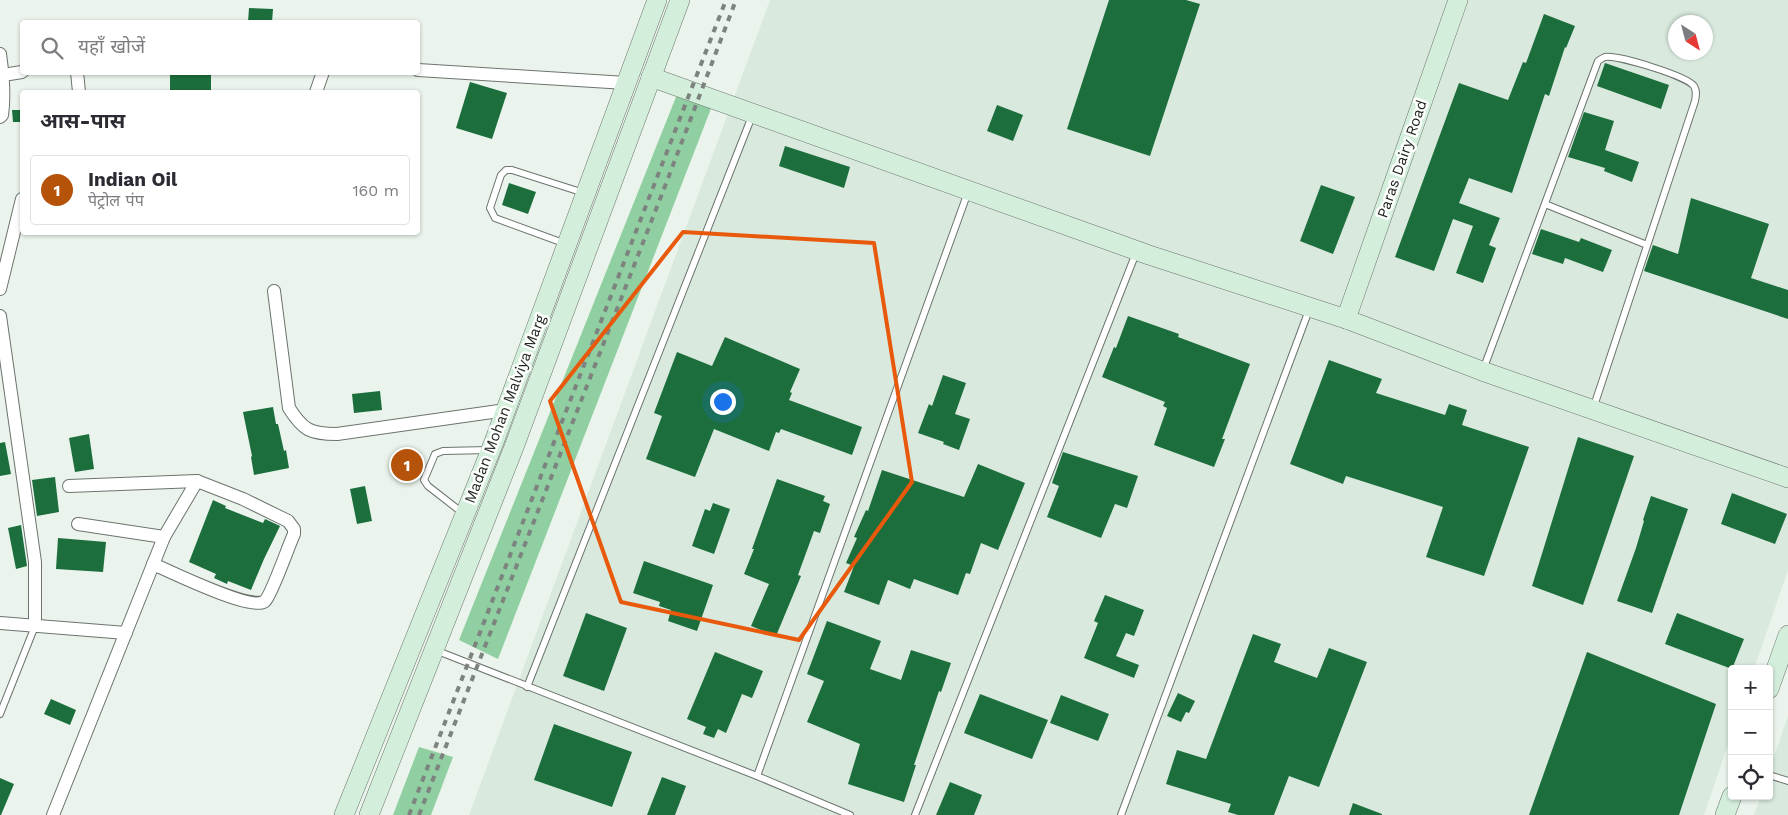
<!DOCTYPE html>
<html lang="hi">
<meta charset="utf-8">
<style>
body{margin:0;font-family:"Work Sans","Noto Sans Devanagari",sans-serif;background:#f7f7f7;color:#2b2b33}
.controls{position:absolute;right:15px;bottom:15px;display:grid;overflow:hidden;border-radius:5px;box-shadow:0 1px 4px #0004}
.controls button{width:45px;height:45px;display:grid;place-items:center;padding:0;border:0;border-bottom:1px solid #e1e1e2;background:#fff;color:#2b2b33;font:25px sans-serif}
.compass{position:absolute;left:1668px;top:15px;width:45px;height:45px;border-radius:50%;background:#fff;box-shadow:0 1px 4px #0004;rotate:144deg}
.you{position:absolute;left:722px;top:401px;width:18px;height:18px;margin:-12px;border:4px solid #fff;border-radius:50%;background:#1a73e8;box-shadow:0 0 0 8px #1a73e833}
.badge{display:grid;place-items:center;width:32px;height:32px;border-radius:50%;background:#b45309;color:#fff;font-size:16px;font-weight:700}
.pin{position:absolute;translate:-50% -50%;border:2px solid #fff;box-shadow:0 1px 5px #0006}
.list{margin:0;padding:0;list-style:none}
h2{display:flex;justify-content:space-between;align-items:center;height:65px;margin:0;padding:0 20px;font-size:21px}
h2 small{font-size:16px;font-weight:400;color:#7c7c81}
.list li{display:grid;grid-template-columns:32px 1fr auto;gap:15px;align-items:center;box-sizing:border-box;height:70px;margin:0 10px 10px;padding:0 10px;border:1px solid #e1e1e2;border-radius:5px}
.list b{display:block;font-size:19px;white-space:nowrap}
.list p{margin:0;font-size:16px;white-space:nowrap;color:#7c7c81}
.list em{font-size:16px;font-style:normal;color:#7c7c81}
.icon{flex:none;width:28px;height:28px;fill:none;stroke:currentColor;stroke-width:2;stroke-linecap:round;stroke-linejoin:round}
.map{position:relative;flex:none;width:1788px;height:815px;overflow:hidden}
.search{position:absolute;background:#fff;box-shadow:0 1px 4px #0004;left:20px;top:20px;width:400px;height:55px;display:flex;align-items:center;gap:12px;box-sizing:border-box;padding:0 18px;border-radius:5px;color:#7c7c81;font-size:19px}
.panel{position:absolute;background:#fff;box-shadow:0 1px 4px #0004;left:20px;top:90px;width:400px;height:145px;border-radius:5px}
.map>svg:first-child{display:block}
.built{fill:#d9e9dd;fill-rule:evenodd}
.green{fill:#90cfa1}
.building{fill:#1c6f3d}
.lines{fill:none;stroke-linecap:round;stroke-linejoin:round}
.lane-casing{stroke:#6c746d;stroke-width:8}
.street-casing{stroke:#6c746d;stroke-width:14}
.secondary-casing{stroke:#6c746d;stroke-width:20}
.lane{stroke:#fff;stroke-width:6}
.street{stroke:#fff;stroke-width:12}
.secondary{stroke:#d4eedc;stroke-width:19}
.rail{stroke:#7d847f;stroke-width:4;stroke-dasharray:6 6;stroke-linecap:butt}
.marked{fill:none;stroke:#e8590c;stroke-width:4;stroke-linejoin:round}
.labels{text-anchor:middle;stroke-width:5;stroke-linejoin:round;paint-order:stroke}
.street-label{font-size:15px;fill:#222623;stroke:#fdfffd}
</style>
<div class="map">
<svg width="1788" height="815" viewBox="0 0 1788 815">
<rect width="100%" height="100%" fill="#eaf4ec"/>
<g class="built">
<path d="M770,0h1018v570l-34,99h-22v64l-28,82h-1235zM1676,22h30v30h-30z"/>
<polygon points="1788,716 1788,815 1754,815 1761,796 1769,796 1769,771"/>
</g>
<g class="green">
<polygon points="678,92 712,106 498,659 459,640"/>
<polygon points="419,747 453,757 431,815 393,815"/>
</g>
<g class="building">
<polygon points="1109,0 1186,0 1200,4 1150,156 1067,129"/>
<polygon points="249,8 273,9 272,22 248,22"/>
<polygon points="1544,14 1575,26 1566,48 1565,47 1549,96 1545,94 1512,193 1469,178 1459,203 1500,218 1489,245 1496,248 1483,283 1456,273 1473,226 1453,219 1434,271 1395,257 1459,83 1508,100 1523,62 1526,63"/>
<polygon points="1605,63 1669,85 1661,109 1597,86"/>
<rect x="170" y="72" width="41" height="20"/>
<polygon points="470,82 507,93 492,139 456,128"/>
<polygon points="997,105 1023,115 1013,141 987,131"/>
<polygon points="12,110 22,110 22,122 13,122"/>
<polygon points="1584,112 1614,121 1605,150 1639,162 1632,182 1604,171 1605,168 1568,157"/>
<polygon points="785,146 850,167 844,188 779,166"/>
<polygon points="509,183 536,192 528,214 502,205"/>
<polygon points="1321,185 1355,197 1333,254 1300,241"/>
<polygon points="1691,198 1769,224 1751,278 1788,290 1788,319 1644,271 1653,245 1678,254"/>
<polygon points="1541,229 1579,242 1581,238 1612,250 1603,272 1565,258 1563,264 1532,254"/>
<polygon points="1128,316 1179,334 1178,337 1250,364 1222,439 1225,439 1214,467 1154,445 1167,408 1163,406 1165,402 1102,377 1114,347 1116,348"/>
<polygon points="725,337 800,369 790,392 792,393 789,400 862,427 852,455 781,429 779,433 776,432 769,451 714,429 695,477 646,459 662,416 654,413 677,352 712,366"/>
<polygon points="1329,360 1382,379 1376,393 1445,415 1449,404 1467,410 1462,425 1529,447 1484,576 1426,557 1443,507 1346,476 1343,484 1290,464"/>
<polygon points="943,375 966,383 955,414 970,419 959,450 943,444 944,442 918,433 929,404 932,406"/>
<polygon points="380,391 382,410 354,413 352,394"/>
<polygon points="273,407 276,424 278,424 284,451 286,450 289,468 254,475 251,457 252,456 243,412"/>
<polygon points="89,434 94,469 75,472 69,438"/>
<polygon points="1578,437 1634,456 1583,605 1532,586"/>
<polygon points="5,442 11,474 0,476 0,443"/>
<polygon points="1063,452 1138,476 1127,508 1115,504 1101,538 1047,517 1059,486 1052,483"/>
<polygon points="978,464 1025,483 998,550 981,543 970,574 966,573 958,595 914,579 910,589 888,580 879,605 844,592 854,566 846,563 857,538 854,537 866,510 868,511 882,470 964,497"/>
<polygon points="55,477 59,512 37,516 32,480"/>
<polygon points="777,479 825,496 823,501 830,504 820,533 814,531 798,575 801,576 776,636 751,626 769,584 744,574 754,549 752,549"/>
<polygon points="365,486 372,521 357,524 350,489"/>
<polygon points="1732,493 1787,514 1775,544 1721,524"/>
<polygon points="1651,496 1688,509 1652,613 1617,601 1636,548 1644,521 1643,520"/>
<polygon points="213,500 226,506 225,508 263,523 265,519 280,526 264,559 251,590 228,581 227,584 214,578 216,574 189,562"/>
<polygon points="713,503 730,509 714,554 692,546 705,509 710,511"/>
<polygon points="21,525 27,566 16,569 8,528"/>
<polygon points="58,538 106,542 103,572 56,569"/>
<polygon points="644,561 713,585 697,631 668,621 671,610 659,606 660,602 633,593"/>
<polygon points="1105,595 1144,610 1134,636 1126,633 1116,656 1139,665 1134,678 1084,658 1098,623 1094,621"/>
<polygon points="586,613 627,628 604,691 563,676"/>
<polygon points="1677,613 1744,639 1732,669 1665,644"/>
<polygon points="827,621 881,641 870,669 901,680 911,650 951,663 941,692 939,691 914,765 916,765 904,802 848,784 860,744 807,722 824,681 807,674"/>
<polygon points="1253,634 1281,644 1274,662 1317,678 1329,648 1367,662 1319,787 1289,776 1274,815 1238,815 1228,812 1231,804 1166,784 1177,750 1206,759"/>
<polygon points="715,652 763,671 752,698 742,694 726,733 718,729 714,738 703,734 706,727 687,719"/>
<polygon points="1587,652 1716,704 1679,815 1529,815"/>
<polygon points="1178,693 1195,701 1189,713 1186,712 1181,722 1167,716"/>
<polygon points="980,694 1048,720 1032,759 964,733"/>
<polygon points="1061,695 1109,714 1098,741 1050,723"/>
<polygon points="51,699 76,710 70,725 44,714"/>
<polygon points="554,724 632,752 612,807 534,780"/>
<polygon points="662,777 686,786 675,815 647,815"/>
<polygon points="0,778 14,784 1,815 0,815"/>
<polygon points="950,782 982,795 974,815 936,815"/>
<polygon points="1353,803 1382,814 1382,815 1349,815"/>
</g>
<g class="lines">
<g class="lane-casing">
<g id="lane">
<polyline points="1545,204 1647,245"/>
<polyline points="566,244 495,218 490,208 501,175 506,170 512,170 584,193"/>
<path d="M1483,370l115,-309c2,-1 4,-3 7,-4 13,-2 82,19 89,29 3,5 2,10 1,15l-102,308"/>
<polyline points="464,514 428,486 424,480 435,454 443,451 489,450"/>
<polyline points="435,650 757,776 850,815"/>
<polyline points="527,687 752,116"/>
<polyline points="0,714 35,626"/>
<polyline points="1769,775 1788,781"/>
<polyline points="757,776 968,192"/>
<polyline points="915,815 1136,253"/>
<polyline points="1121,815 1309,310"/>
</g>
</g>
<g class="street-casing">
<g id="street">
<path d="M0,54c3,21 5,41 2,61l-2,2"/>
<polyline points="418,70 626,83"/>
<polyline points="77,72 79,92"/>
<polyline points="3,75 22,72"/>
<polyline points="316,92 323,72"/>
<polyline points="0,289 22,199"/>
<path d="M274,291l15,117c14,22 21,26 48,26l169,-24"/>
<polyline points="0,316 35,562 35,626"/>
<path d="M69,486l128,-5 46,18 45,22 6,8v5c-6,13 -22,60 -29,67 -12,11 -96,-30 -112,-37"/>
<polyline points="78,524 164,537"/>
<polyline points="0,623 126,633"/>
<polyline points="53,815 164,537 197,481"/>
</g>
</g>
<g class="secondary-casing">
<g id="secondary">
<polyline points="651,77 1149,255 1346,319 1482,371 1788,478"/>
<polyline points="1346,319 1458,0"/>
<polyline points="1769,689 1788,635"/>
<polyline points="344,815 494,442 657,0"/>
<polyline points="369,815 514,447 680,0"/>
<polyline points="1725,815 1732,796"/>
</g>
</g>
<use href="#lane" class="lane"/>
<use href="#street" class="street"/>
<use href="#secondary" class="secondary"/>
<g class="rail">
<polyline points="409,815 726,0"/>
<polyline points="419,815 662,194 736,0"/>
</g>
</g>
<path class="marked" d="M683,232l191,11 38,239 -113,158 -178,-38 -71,-201z"/>
<g class="labels">
<g class="street-label">
<text transform="translate(1402 159) rotate(-71)" y="5">Paras Dairy Road</text>
<text transform="translate(505 409) rotate(-69)" y="5">Madan Mohan Malviya Marg</text>
</g>
</g>
</svg>
<div class="controls">
<button>+</button>
<button>−</button>
<button><svg class="icon" aria-label="locate" viewBox="0 0 24 24"><circle cx="12" cy="12" r="6"/><path d="M12 2v4M12 18v4M2 12h4M18 12h4"/></svg></button>
</div>
<svg class="compass" viewBox="-18 -18 36 36"><path d="M0-13l5 13h-10z" fill="#e53935"/><path d="M0 13l5-13h-10z" fill="#7c7c81"/></svg>
<div class="you"></div>
<div class="pin badge" style="left:407px;top:465px">1</div>
<div class="search"><svg class="icon" aria-label="search" viewBox="0 0 24 24"><circle cx="10" cy="10" r="6"/><path d="M15 15l6 6"/></svg>यहाँ खोजें</div>
<section class="panel">
<h2>आस-पास<small></small></h2>
<ul class="list">
<li><span class="badge">1</span><div><b>Indian Oil</b><p>पेट्रोल पंप</p></div><em>160 m</em></li>
</ul>
</section>
</div>
